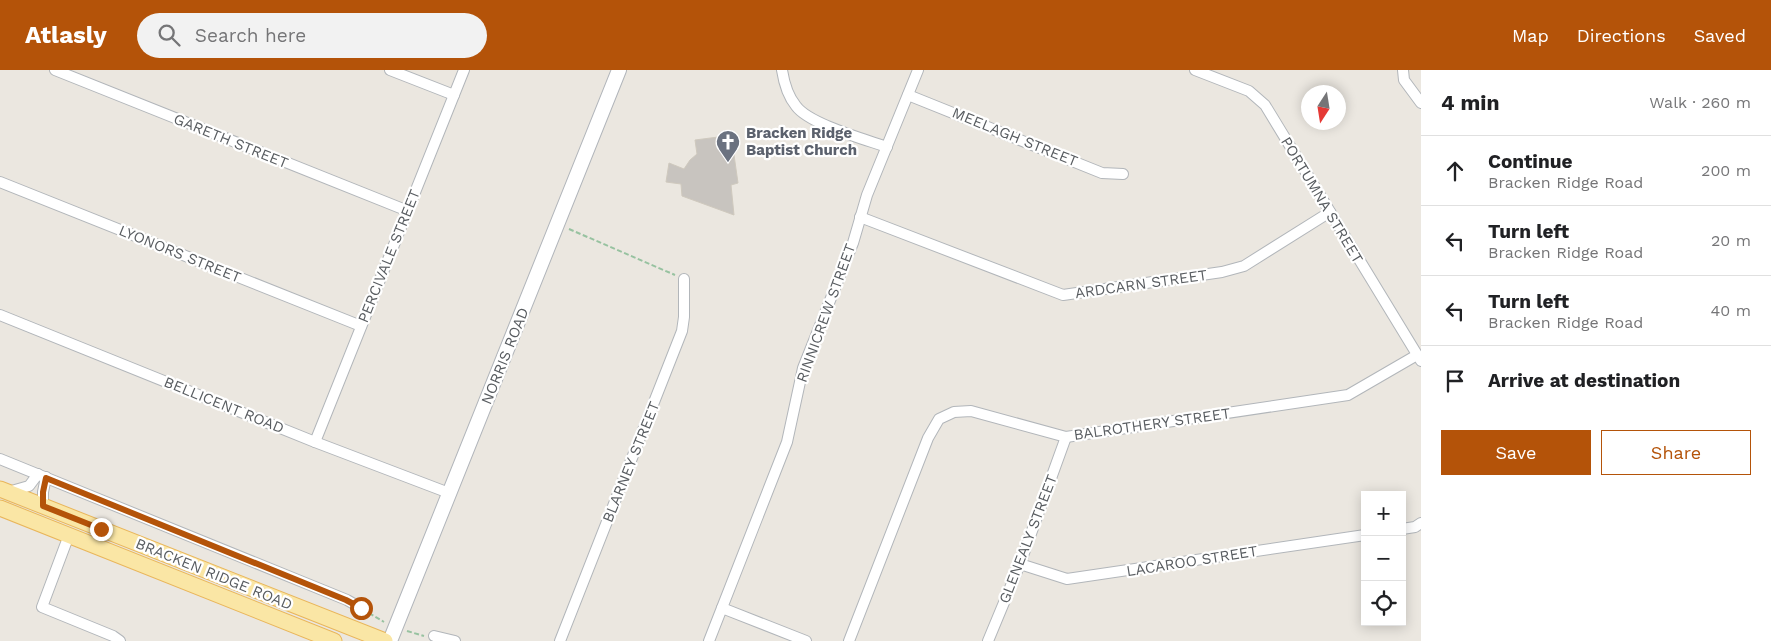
<!DOCTYPE html>
<meta charset="utf-8">
<style>
body{margin:0;font-family:"Work Sans",sans-serif;background:#f2f2f2;color:#202124}
.controls{position:absolute;right:15px;bottom:15px;display:grid;overflow:hidden;border-radius:0px;box-shadow:0 2px 12px #0003}
.controls button{width:45px;height:45px;display:grid;place-items:center;padding:0;border:0;border-bottom:1px solid #e0e0e0;background:#fff;color:#202124;font:25px sans-serif}
.compass{position:absolute;left:1301px;top:15px;width:45px;height:45px;border-radius:50%;background:#fff;box-shadow:0 2px 12px #0003;rotate:192deg}
.stop{position:absolute;width:15px;height:15px;margin:-11px;border:4px solid #b45309;border-radius:50%;background:#fff}
.stop.end{background:#b45309;border-color:#fff;box-shadow:0 1px 5px #0008}
.list{margin:0;padding:0;list-style:none}
h2{display:flex;justify-content:space-between;align-items:center;height:65px;margin:0;padding:0 20px;font-size:21px}
h2 small{font-size:16px;font-weight:400;color:#757577}
.list li{display:grid;grid-template-columns:32px 1fr auto;gap:15px;align-items:center;box-sizing:border-box;height:70px;padding:0 20px;border-top:1px solid #e0e0e0}
.list b{display:block;font-size:19px;white-space:nowrap}
.list p{margin:0;font-size:16px;white-space:nowrap;color:#757577}
.list em{font-size:16px;font-style:normal;color:#757577}
.actions{display:flex;gap:10px;padding:15px 20px}
.actions a{flex:1;padding:11px 0;border:1px solid #b45309;border-radius:0px;text-align:center;font-size:18px;color:#b45309}
.actions .main{background:#b45309;color:#fff}
.icon{flex:none;width:28px;height:28px;fill:none;stroke:currentColor;stroke-width:2;stroke-linecap:round;stroke-linejoin:round}
.map{position:relative;flex:none;width:1421px;height:571px;overflow:hidden}
header{display:flex;align-items:center;gap:30px;box-sizing:border-box;height:70px;padding:0 25px;background:#b45309;color:#fff}
header strong{font-size:24px}
nav{display:flex;gap:28px;margin-inline-start:auto;font-size:18px}
.search{width:350px;height:45px;background:#f2f2f2;display:flex;align-items:center;gap:12px;box-sizing:border-box;padding:0 18px;border-radius:28px;color:#757577;font-size:19px}
main{display:flex}
aside{flex:1;background:#fff}
.map>svg:first-child{display:block}
.building{fill:#c8c4bf;stroke:#cfc9be}
.lines{fill:none;stroke-linecap:round;stroke-linejoin:round}
.street-casing{stroke:#b2b6ba;stroke-width:12}
.secondary-casing{stroke:#b1b5ba;stroke-width:16}
.primary-casing{stroke:#e9b65b;stroke-width:17}
.path{stroke:#97c2a0;stroke-width:2;stroke-dasharray:5 2.5;stroke-linecap:butt}
.street{stroke:#fff;stroke-width:10}
.secondary{stroke:#fff;stroke-width:14}
.primary{stroke:#fae6a5;stroke-width:15}
.route{stroke:#b45309;stroke-width:6}
.labels{text-anchor:middle;stroke-width:4.5;stroke-linejoin:round;paint-order:stroke}
.worship-label{font-size:15px;font-weight:bold;fill:#5b616d;stroke:#fff;text-anchor:start}
.street-label{font-size:15px;fill:#585c60;stroke:#fff}
</style>
<header>
<strong>Atlasly</strong>
<div class="search"><svg class="icon" aria-label="search" viewBox="0 0 24 24"><circle cx="10" cy="10" r="6"/><path d="M15 15l6 6"/></svg>Search here</div>
<nav><a>Map</a><a>Directions</a><a>Saved</a></nav>
</header>
<main>
<div class="map">
<svg width="1421" height="571" viewBox="0 0 1421 571">
<rect width="100%" height="100%" fill="#ebe7e0"/>
<polygon class="building" points="726,66 728,79 733,78 738,113 731,115 734,145 682,126 681,114 666,112 669,93 684,99 690,90 697,84 695,70"/>
<g class="lines">
<g class="street-casing">
<g id="street">
<polyline points="55,0 408,141"/>
<polyline points="390,0 454,25"/>
<path d="M782,0c2,13 5,25 14,36 13,18 68,33 91,41"/>
<polyline points="1195,0 1249,21 1265,35 1421,291"/>
<polyline points="1403,0 1404,10 1421,33"/>
<polyline points="908,25 1102,103 1123,104"/>
<polyline points="0,112 361,256"/>
<polyline points="860,147 1063,225 1222,202 1244,196 1330,142"/>
<polyline points="0,245 315,372 449,423"/>
<polyline points="315,372 464,0"/>
<polyline points="0,389 347,530 361,538"/>
<polyline points="8,422 29,416 38,404"/>
<polyline points="43,436 43,422 46,407"/>
<polyline points="1402,459 1415,457 1421,453"/>
<polyline points="69,465 42,537 113,566 120,571"/>
<polyline points="1020,494 1067,509 1365,465"/>
<polyline points="722,538 806,571"/>
<polyline points="434,566 455,571"/>
<polyline points="560,571 682,261 684,247 684,209"/>
<polyline points="709,571 787,372 803,298 853,173 867,125 918,0"/>
<polyline points="849,571 928,368 939,349 954,342 971,341 1066,367 1348,325 1417,285"/>
<polyline points="988,571 1020,494 1066,367"/>
</g>
</g>
<g class="secondary-casing">
<polyline id="secondary" points="390,571 619,0"/>
</g>
<g class="primary-casing">
<g id="primary">
<polyline points="0,419 385,571"/>
<polyline points="0,438 334,571"/>
</g>
</g>
<g class="path">
<polyline points="569,159 675,205"/>
<polyline points="369,543 384,552"/>
<polyline points="407,561 424,566"/>
</g>
<use href="#street" class="street"/>
<use href="#secondary" class="secondary"/>
<use href="#primary" class="primary"/>
</g>
<g class="lines">
<polyline class="route" points="101,459 43,436 43,422 46,408 346,530 361,538"/>
</g>
<defs>
<g id="church-pin" transform="scale(1.25)"><path d="M0 17L-7.5 6A9.5 9.5 0 1 1 7.5 6Z" fill="#6b7280" stroke="#fff"/><path d="M-1.2-6h2.4v3.5h3.3v2.4h-3.3V6h-2.4V-.1h-3.3v-2.4h3.3Z" fill="#fff"/></g>
</defs>
<g fill-rule="evenodd">
<use href="#church-pin" x="728" y="72"/>
</g>
<g class="labels">
<g class="worship-label">
<text x="746" y="68">Bracken Ridge<tspan x="746" dy="17">Baptist Church</tspan></text>
</g>
<g class="street-label">
<text transform="translate(1015 67) rotate(22)" y="5">MEELAGH STREET</text>
<text transform="translate(231 71) rotate(22)" y="5">GARETH STREET</text>
<text transform="translate(1322 130) rotate(59)" y="5">PORTUMNA STREET</text>
<text transform="translate(180 184) rotate(22)" y="5">LYONORS STREET</text>
<text transform="translate(389 186) rotate(-68)" y="5">PERCIVALE STREET</text>
<text transform="translate(1141 214) rotate(-8)" y="5">ARDCARN STREET</text>
<text transform="translate(826 243) rotate(-70)" y="5">RINNICREW STREET</text>
<text transform="translate(505 286) rotate(-68)" y="5">NORRIS ROAD</text>
<text transform="translate(224 335) rotate(22)" y="5">BELLICENT ROAD</text>
<text transform="translate(1152 354) rotate(-8)" y="5">BALROTHERY STREET</text>
<text transform="translate(631 392) rotate(-68)" y="5">BLARNEY STREET</text>
<text transform="translate(1028 469) rotate(-69)" y="5">GLENEALY STREET</text>
<text transform="translate(1192 491) rotate(-9)" y="5">LACAROO STREET</text>
<text transform="translate(214 504) rotate(22)" y="5">BRACKEN RIDGE ROAD</text>
</g>
</g>
</svg>
<div class="controls">
<button>+</button>
<button>−</button>
<button><svg class="icon" aria-label="locate" viewBox="0 0 24 24"><circle cx="12" cy="12" r="6"/><path d="M12 2v4M12 18v4M2 12h4M18 12h4"/></svg></button>
</div>
<svg class="compass" viewBox="-18 -18 36 36"><path d="M0-13l5 13h-10z" fill="#e53935"/><path d="M0 13l5-13h-10z" fill="#757577"/></svg>
<div class="stop" style="left:361px;top:538px"></div>
<div class="stop end" style="left:101px;top:459px"></div>
</div>
<aside>
<h2>4 min<small>Walk · 260 m</small></h2>
<ul class="list">
<li><svg class="icon" aria-label="ahead" viewBox="0 0 24 24"><path d="M12 20V5M6 11l6-6 6 6"/></svg><div><b>Continue</b><p>Bracken Ridge Road</p></div><em>200 m</em></li>
<li><svg class="icon" aria-label="left" viewBox="0 0 24 24"><path d="M17 20v-9H6M10 6l-5 5 5 5"/></svg><div><b>Turn left</b><p>Bracken Ridge Road</p></div><em>20 m</em></li>
<li><svg class="icon" aria-label="left" viewBox="0 0 24 24"><path d="M17 20v-9H6M10 6l-5 5 5 5"/></svg><div><b>Turn left</b><p>Bracken Ridge Road</p></div><em>40 m</em></li>
<li><svg class="icon" aria-label="arrive" viewBox="0 0 24 24"><path d="M6 21V4h12l-3 4 3 4H6"/></svg><div><b>Arrive at destination</b></div></li>
</ul>
<div class="actions"><a class="main">Save</a><a>Share</a></div>
</aside>
</main>
